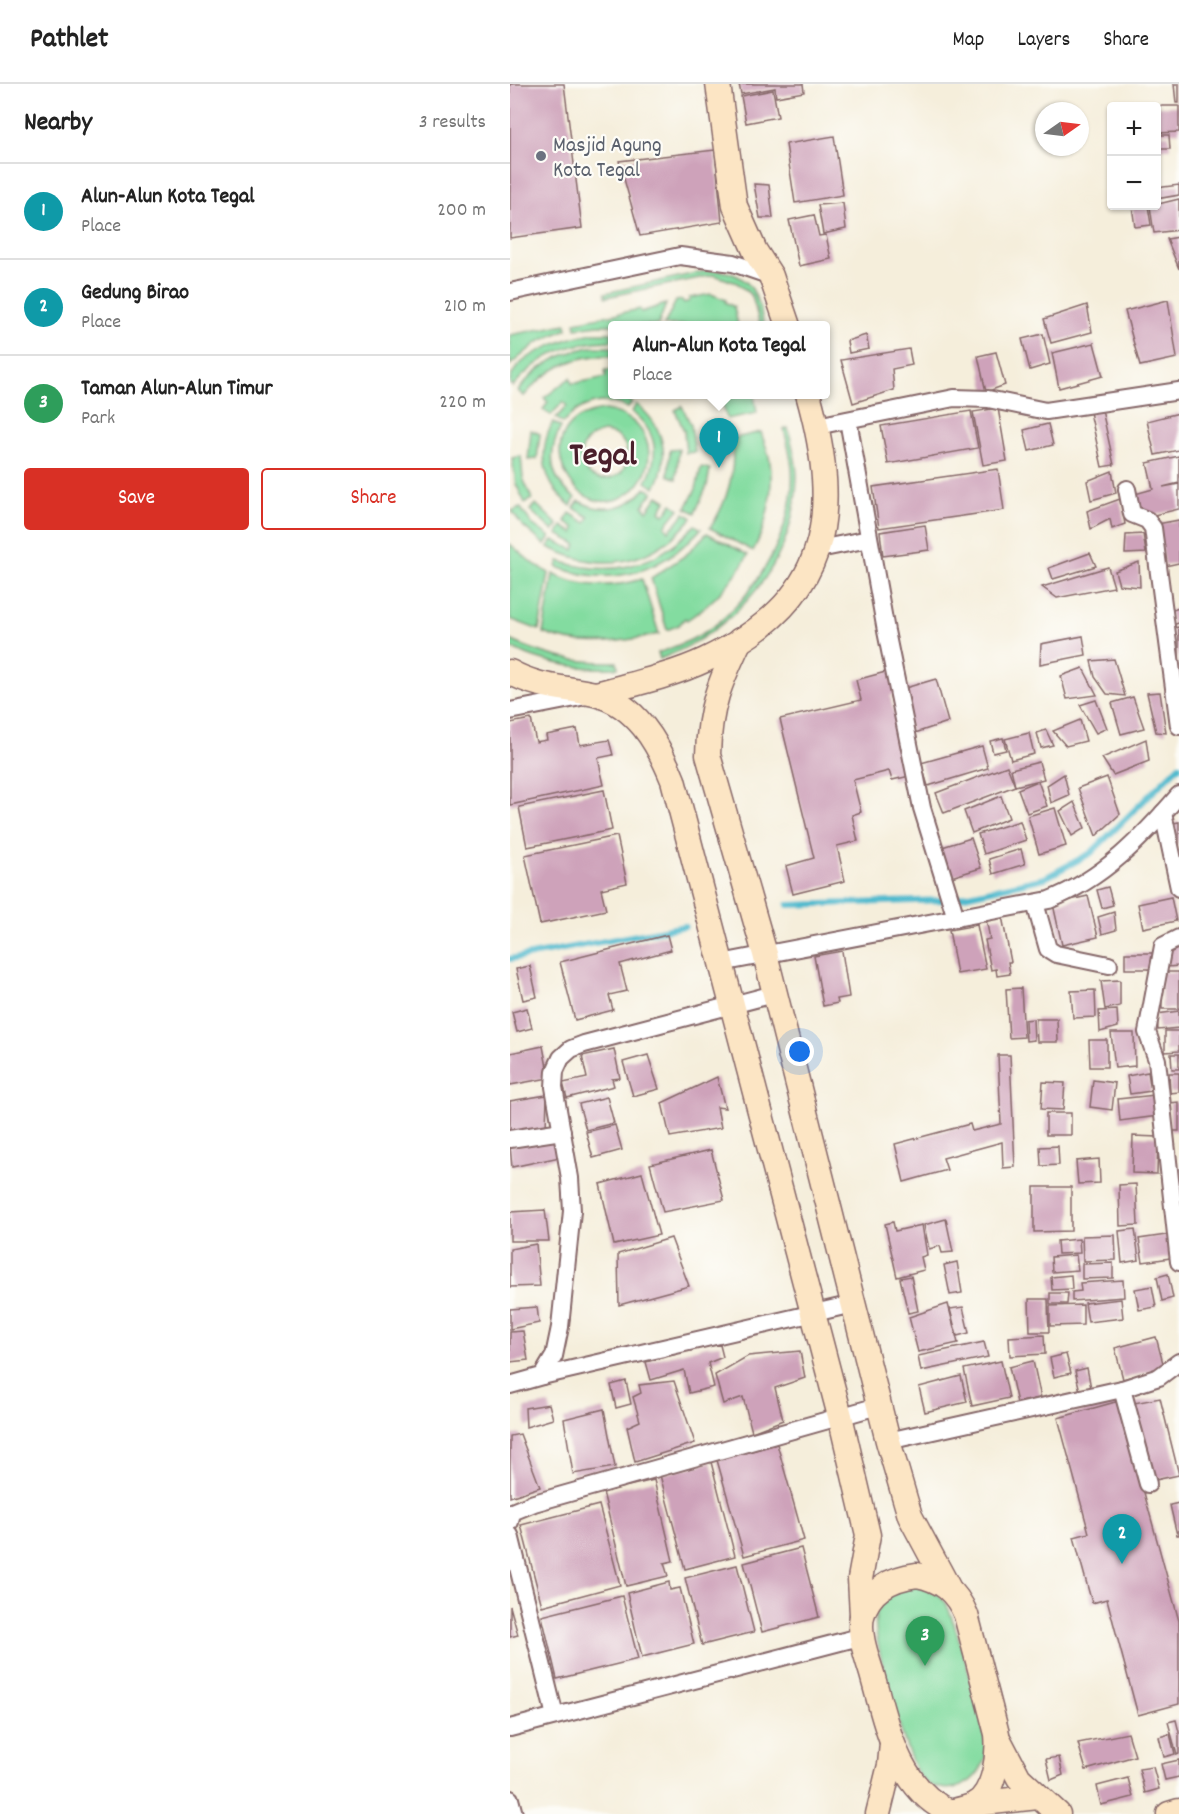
<!DOCTYPE html>
<meta charset="utf-8">
<style>
body{margin:0;font-family:Dekko,sans-serif;background:#f2f2f2;color:#222}
.controls{position:absolute;right:18px;top:18px;display:grid;overflow:hidden;border-radius:6px;box-shadow:0 2px 4px #0004}
.controls button{width:54px;height:54px;display:grid;place-items:center;padding:0;border:0;border-bottom:2px solid #e0e0e0;background:#fff;color:#222;font:30px sans-serif}
.compass{position:absolute;left:525px;top:18px;width:54px;height:54px;border-radius:50%;background:#fff;box-shadow:0 2px 4px #0004;rotate:76deg}
.you{position:absolute;left:290px;top:968px;width:21px;height:21px;margin:-15px;border:4px solid #fff;border-radius:50%;background:#1a73e8;box-shadow:0 0 0 9px #1a73e833}
.badge{display:grid;place-items:center;width:39px;height:39px;border-radius:50%;background:#d93025;color:#fff;font-size:20px;font-weight:700}
.pin{position:absolute;translate:-50% -50px;filter:drop-shadow(0 2px 3px #0008)}
.pin::after{content:'';position:absolute;top:32px;width:21px;height:18px;background:inherit;clip-path:polygon(0 0,100% 0,50% 100%)}
.popup{position:absolute;left:98px;top:237px;width:222px;height:78px;box-sizing:border-box;display:grid;place-content:center;border-radius:6px;background:#fff;filter:drop-shadow(0 2px 4px #0005);font-size:20px;white-space:nowrap;color:#767676}
.popup b{font-size:22px;color:#222}
.popup::after{content:'';position:absolute;left:50%;top:100%;margin-left:-12px;border:12px solid transparent;border-top-color:#fff}
.list{margin:0;padding:0;list-style:none}
h2{display:flex;justify-content:space-between;align-items:center;height:78px;margin:0;padding:0 24px;font-size:26px}
h2 small{font-size:20px;font-weight:400;color:#767676}
.list li{display:grid;grid-template-columns:39px 1fr auto;gap:18px;align-items:center;box-sizing:border-box;height:96px;padding:0 24px;border-top:2px solid #e0e0e0}
.list b{display:block;font-size:22px;white-space:nowrap}
.list p{margin:0;font-size:20px;white-space:nowrap;color:#767676}
.list em{font-size:20px;font-style:normal;color:#767676}
.actions{display:flex;gap:12px;padding:18px 24px}
.actions a{flex:1;padding:14px 0;border:2px solid #d93025;border-radius:6px;text-align:center;font-size:21px;color:#d93025}
.actions .main{background:#d93025;color:#fff}
.map{position:relative;flex:none;width:669px;height:1730px;overflow:hidden}
header{display:flex;align-items:center;gap:36px;box-sizing:border-box;height:84px;padding:0 30px;background:#fff;border-bottom:2px solid #e0e0e0}
header strong{font-size:28px}
nav{display:flex;gap:33px;margin-inline-start:auto;font-size:21px}
main{display:flex}
aside{flex:1;background:#fff}
.map>svg:first-child{display:block}
.green{fill:#83dca0;stroke:#667e66;stroke-width:1.5;fill-rule:evenodd}
.lines{fill:none;stroke-linecap:round;stroke-linejoin:round}
.stream{stroke:#50bace;stroke-width:6}
.building{fill:#cea2ba}
.street-casing{stroke:#866769;stroke-width:20}
.secondary-casing{stroke:#866769;stroke-width:27}
.street{stroke:#fff;stroke-width:16}
.secondary{stroke:#fce5c4;stroke-width:24}
.worship-dot{fill:#6b7280;stroke:#fdfcf7;stroke-width:2}
.labels{text-anchor:middle;stroke-width:4.5;stroke-linejoin:round;paint-order:stroke}
.worship-label{font-size:22px;fill:#5b616d;stroke:#fdfcf7;text-anchor:start}
.town-label{font-size:34px;font-weight:bold;fill:#4a1f2b;stroke:#fdfcf7}
</style>
<header>
<strong>Pathlet</strong>
<nav><a>Map</a><a>Layers</a><a>Share</a></nav>
</header>
<main>
<aside>
<h2>Nearby<small>3 results</small></h2>
<ul class="list">
<li><span class="badge" style="background:#0f9aa8">1</span><div><b>Alun-Alun Kota Tegal</b><p>Place</p></div><em>200 m</em></li>
<li><span class="badge" style="background:#0f9aa8">2</span><div><b>Gedung Birao</b><p>Place</p></div><em>210 m</em></li>
<li><span class="badge" style="background:#2e9e5b">3</span><div><b>Taman Alun-Alun Timur</b><p>Park</p></div><em>220 m</em></li>
</ul>
<div class="actions"><a class="main">Save</a><a>Share</a></div>
</aside>
<div class="map">
<svg width="669" height="1730" viewBox="0 0 669 1730">
<rect width="100%" height="100%" fill="#fdfcf7"/>
<filter id="ink" filterUnits="userSpaceOnUse"><feTurbulence type="fractalNoise" baseFrequency=".0167" numOctaves="2"/><feDisplacementMap in="SourceGraphic" scale="12" xChannelSelector="R" yChannelSelector="G"/><feConvolveMatrix kernelMatrix="1 2 1 2 8 2 1 2 1" color-interpolation-filters="sRGB"/></filter>
<filter id="wash" filterUnits="userSpaceOnUse"><feTurbulence type="fractalNoise" baseFrequency=".008" numOctaves="4" result="noise"/><feDisplacementMap in="SourceGraphic" scale="24" xChannelSelector="R" yChannelSelector="G"/><feGaussianBlur stdDeviation="1.35" result="paint"/><feColorMatrix in="noise" values="0 0 0 0 0 0 0 0 0 0 0 0 0 0 0 0 0 1.4 0 .05"/><feComposite in="paint" operator="in"/></filter>
<g filter="url(#wash)">
<rect width="100%" height="100%" fill="#f5eedb"/>
<g class="green">
<path d="M200,186c40,1 47,22 54,55h-4l-8,-29 -15,-13 -23,-8 -108,22 -1,-4z"/>
<polygon points="201,210 216,216 215,218 224,223 228,241 154,241 166,217 172,216 173,219 180,217 179,214"/>
<polygon points="156,220 148,241 88,241 66,244 65,238 130,225 131,228"/>
<polygon points="56,240 57,245 28,258 0,281 0,251"/>
<path d="M83,249h19v8c-41,0 -72,14 -99,45l-3,-2c0,-29 61,-47 83,-51z"/>
<path d="M80,263h22v9c-37,-2 -64,12 -88,40l-6,-5c18,-25 42,-38 72,-44z"/>
<path d="M95,286h7l1,24 19,8 -4,6c-24,-12 -48,-5 -65,15l-7,-5 11,-12 -4,-4 -12,13 -8,-5 5,-8 -4,-4 26,-20 2,6 34,-7z"/>
<polygon points="210,311 244,311 247,329 217,335"/>
<path d="M126,320c28,21 35,53 19,84l-9,-6c14,-28 11,-50 -14,-70z"/>
<polygon points="172,322 181,341 185,368 176,369 174,347 165,326"/>
<path d="M95,326c20,3 38,14 43,36 3,15 -2,31 -13,42 -57,53 -119,-68 -30,-78zM93,348c23,2 31,22 18,41 -36,24 -59,-31 -18,-41z"/>
<path d="M43,338l8,5c-14,28 -12,51 14,71l-4,8c-28,-21 -34,-54 -18,-84z"/>
<path d="M278,344c4,16 9,33 9,49 -2,87 -60,152 -137,182l-2,-6c12,-5 26,-9 38,-16 54,-28 101,-106 96,-168 -1,-13 -5,-27 -8,-40z"/>
<polygon points="21,346 30,350 27,375 18,376"/>
<path d="M251,348c3,11 7,17 9,30 4,30 -3,63 -17,89l-43,-23c17,-25 27,-58 21,-89z"/>
<polygon points="169,365 166,395 158,391 160,366"/>
<polygon points="11,372 13,394 22,415 15,419 6,400 2,374"/>
<polygon points="191,383 200,385 197,402 185,429 176,424 186,405"/>
<path d="M135,404l8,4 -10,14 4,5 11,-15 8,5 -6,10 4,4 8,-11 7,5 -14,17 4,5 16,-18 7,5c-39,47 -89,56 -144,29l5,-7 21,10 2,-6 -19,-10 5,-8 11,7 2,-5 -10,-7 5,-8 16,10 3,-6 -15,-9 5,-7c22,13 51,8 66,-13z"/>
<polygon points="26,420 48,441 43,447 20,426"/>
<polygon points="10,423 22,440 40,453 35,461 12,441 2,427"/>
<path d="M185,441l6,4c-40,44 -87,59 -144,38l2,-6c53,17 99,5 136,-36z"/>
<path d="M197,449l41,22c-16,28 -34,47 -61,65l-2,-2 -6,7 -12,5 -16,-52 35,-23z"/>
<polygon points="0,460 21,478 39,489 29,546 0,535"/>
<path d="M43,490c26,14 61,14 89,5l17,55c-42,9 -79,14 -116,-1z"/>
<path d="M0,556c38,17 65,23 107,22l1,6c-39,2 -73,-4 -108,-21z"/>
<path d="M407,1501l21,9 8,9c10,22 42,130 40,150 -2,17 -15,32 -32,35 -11,2 -26,-1 -33,-10 -14,-16 -43,-124 -45,-148 -1,-8 -1,-16 3,-23 8,-16 22,-18 38,-22z"/>
</g>
<g class="lines">
<g class="stream">
<polyline points="278,821 437,816 535,794 581,769 669,682"/>
<polyline points="0,875 175,842"/>
</g>
</g>
<g id="blocks">
<g class="building">
<polygon points="0,0 54,0 72,144 0,154"/>
<polygon points="229,0 293,0 294,8 266,13 265,4 231,10"/>
<polygon points="664,0 669,0 669,19 666,19"/>
<polygon points="263,6 268,33 236,39 231,12"/>
<polygon points="646,22 669,22 669,48 647,49"/>
<polygon points="646,51 659,51 660,65 646,65"/>
<polygon points="324,52 333,111 285,119 276,60"/>
<polygon points="205,66 212,138 130,152 109,77"/>
<polygon points="244,100 259,101 263,134 250,134"/>
<polygon points="669,101 669,111 646,115 646,104"/>
<polygon points="669,115 669,146 644,149 640,122"/>
<polygon points="333,119 336,145 313,150 308,121"/>
<polygon points="622,122 638,122 641,141 625,143"/>
<polygon points="304,131 309,152 316,151 321,175 289,182 279,136"/>
<polygon points="669,153 669,185 657,155"/>
<polygon points="658,216 667,274 630,282 615,227"/>
<polygon points="577,221 582,248 541,259 534,235"/>
<polygon points="533,250 540,280 520,286 512,255"/>
<polygon points="356,251 359,265 339,269 337,257"/>
<polygon points="584,259 593,292 549,304 542,269"/>
<polygon points="399,265 402,281 382,285 384,306 343,319 331,276"/>
<polygon points="486,268 495,301 476,308 468,272"/>
<polygon points="488,324 497,377 473,381 463,328"/>
<polygon points="592,326 604,381 592,383 580,328"/>
<polygon points="461,327 468,364 378,380 371,342"/>
<polygon points="669,329 669,366 645,371 637,337"/>
<polygon points="538,340 543,361 519,367 514,346"/>
<polygon points="669,372 669,399 653,403 669,400 669,425 640,432 625,420 625,410 643,405 637,379"/>
<polygon points="488,385 494,426 369,444 363,403"/>
<polygon points="602,387 606,409 581,416 577,397"/>
<polygon points="610,415 615,440 602,445 600,435 581,445 577,427"/>
<polygon points="669,436 669,479 655,482 647,440"/>
<polygon points="415,441 419,466 373,472 370,448"/>
<polygon points="633,450 636,469 615,470 616,451"/>
<polygon points="580,469 586,482 543,495 539,484"/>
<polygon points="629,478 630,503 609,501 605,487"/>
<polygon points="598,483 604,503 547,514 532,503"/>
<polygon points="669,524 669,539 662,541 659,527"/>
<polygon points="669,543 669,582 662,544"/>
<polygon points="573,552 576,571 530,580 531,560"/>
<polygon points="604,575 615,612 597,610 585,593 581,577"/>
<polygon points="573,584 587,611 557,615 551,592"/>
<polygon points="383,586 389,609 380,612 400,692 382,696 379,687 343,696 351,728 342,731 348,757 327,762 335,797 283,810 276,782 304,774 270,635 351,616 346,596"/>
<polygon points="426,595 438,638 402,650 394,627 400,624 395,604"/>
<polygon points="650,608 656,649 646,648 637,609"/>
<polygon points="623,613 634,644 611,650 602,619"/>
<polygon points="586,616 597,644 586,649 570,621"/>
<polygon points="21,635 26,658 37,656 36,651 67,645 70,661 99,656 103,671 88,674 94,701 0,721 0,639"/>
<polygon points="570,636 576,657 556,662 543,647"/>
<polygon points="536,646 543,661 531,664 527,649"/>
<polygon points="519,649 524,670 501,676 495,655"/>
<polygon points="493,654 496,666 483,669 480,657"/>
<polygon points="636,655 639,677 603,691 592,674"/>
<polygon points="472,662 478,684 418,702 411,679"/>
<polygon points="529,678 534,695 505,702 501,685"/>
<polygon points="497,682 505,702 434,729 426,709"/>
<polygon points="554,690 559,711 541,719 537,701"/>
<polygon points="597,693 610,730 586,752 568,704"/>
<polygon points="528,697 537,722 517,729 508,705"/>
<polygon points="94,706 102,746 17,763 9,723"/>
<polygon points="491,712 499,734 462,749 454,727"/>
<polygon points="564,718 575,744 562,752 550,727"/>
<polygon points="545,724 556,762 529,770 518,732"/>
<polygon points="510,737 516,756 474,770 468,750"/>
<polygon points="669,738 669,762 668,762 663,739"/>
<polygon points="107,752 117,799 91,805 96,826 30,840 15,771"/>
<polygon points="461,754 471,784 438,794 429,764"/>
<polygon points="511,765 515,780 483,790 479,775"/>
<polygon points="598,803 603,821 592,824 587,806"/>
<polygon points="578,812 588,853 552,861 543,820"/>
<polygon points="661,813 666,837 633,844 628,820"/>
<polygon points="604,828 606,846 592,850 588,833"/>
<polygon points="492,832 501,878 498,878 500,890 487,892 486,885 481,886 475,856 480,855 476,835"/>
<polygon points="467,841 476,885 447,890 439,846"/>
<polygon points="157,851 161,866 110,880 117,907 99,911 103,926 65,936 50,878"/>
<polygon points="669,860 669,882 657,883 656,861"/>
<polygon points="332,867 339,913 327,915 328,919 313,922 304,872"/>
<rect x="615" y="869" width="29" height="16"/>
<polygon points="20,882 27,913 13,916 6,885"/>
<polygon points="651,888 669,888 669,925 652,925"/>
<polygon points="610,896 610,922 595,925 591,897"/>
<polygon points="511,904 514,953 499,954 496,905"/>
<polygon points="585,906 586,933 563,934 561,907"/>
<polygon points="17,924 22,944 7,948 2,928"/>
<polygon points="607,926 608,943 590,948 589,927"/>
<polygon points="669,927 669,944 648,946 647,930"/>
<polygon points="523,935 524,956 516,957 515,936"/>
<polygon points="526,935 547,935 548,958 527,958"/>
<polygon points="655,947 669,947 669,967 655,968"/>
<polygon points="601,949 624,949 625,982 605,984"/>
<polygon points="579,956 597,956 597,983 580,983"/>
<polygon points="33,962 39,994 0,1001 0,969"/>
<polygon points="104,965 110,994 102,995 104,1002 57,1014 53,999 77,994 72,972"/>
<polygon points="661,970 669,970 669,985 662,985"/>
<polygon points="138,971 149,1005 123,1012 113,978"/>
<polygon points="488,971 500,971 505,1083 493,1084 492,1058 433,1074 437,1086 394,1098 385,1060 460,1040 462,1047 491,1040"/>
<polygon points="638,988 641,1007 620,1010 617,992"/>
<polygon points="659,989 669,989 669,1008 660,1009"/>
<polygon points="207,993 215,1024 207,1023 211,1044 160,1053 152,1019"/>
<polygon points="583,996 605,999 602,1026 580,1023"/>
<polygon points="533,998 555,999 553,1026 531,1025"/>
<polygon points="37,1011 36,1045 0,1051 0,1017"/>
<polygon points="645,1011 648,1032 610,1037 608,1015"/>
<polygon points="97,1013 104,1039 76,1046 69,1020"/>
<polygon points="669,1018 669,1047 660,1047 660,1019"/>
<rect x="536" y="1029" width="25" height="22"/>
<polygon points="105,1041 112,1066 83,1074 76,1048"/>
<polygon points="623,1052 648,1053 647,1090 622,1089"/>
<polygon points="46,1055 50,1073 2,1083 0,1062"/>
<polygon points="548,1062 549,1081 531,1082 530,1063"/>
<polygon points="201,1066 214,1116 153,1128 140,1080"/>
<polygon points="589,1075 590,1099 568,1100 566,1077"/>
<polygon points="132,1089 149,1151 104,1161 90,1100"/>
<polygon points="626,1100 628,1141 610,1142 609,1101"/>
<polygon points="524,1103 561,1103 561,1147 524,1148"/>
<polygon points="35,1126 39,1157 0,1157 0,1128"/>
<polygon points="436,1135 443,1168 432,1169 430,1162 419,1165 414,1141"/>
<polygon points="383,1138 385,1147 412,1141 417,1171 411,1173 414,1186 387,1193 375,1140"/>
<polygon points="625,1145 629,1176 612,1179 609,1147"/>
<polygon points="663,1150 667,1173 633,1178 629,1155"/>
<polygon points="605,1151 606,1176 573,1177 572,1152"/>
<polygon points="161,1154 179,1202 109,1221 108,1170"/>
<polygon points="569,1155 570,1169 548,1170 547,1157"/>
<polygon points="26,1160 30,1202 0,1203 0,1165"/>
<polygon points="566,1171 568,1186 542,1188 541,1173"/>
<polygon points="447,1178 452,1209 440,1211 434,1181"/>
<polygon points="603,1179 603,1194 572,1195 572,1180"/>
<polygon points="658,1190 663,1214 652,1217 647,1193"/>
<polygon points="561,1191 562,1205 542,1206 541,1193"/>
<polygon points="401,1192 408,1227 398,1229 390,1194"/>
<polygon points="613,1196 614,1213 562,1217 562,1208 571,1207 570,1199"/>
<polygon points="642,1202 646,1223 629,1226 625,1205"/>
<polygon points="540,1209 558,1209 557,1220 540,1220"/>
<polygon points="519,1215 538,1215 539,1248 520,1248"/>
<polygon points="611,1215 613,1234 578,1238 575,1219"/>
<polygon points="438,1220 448,1259 408,1268 399,1233"/>
<polygon points="573,1221 573,1241 540,1242 540,1222"/>
<polygon points="27,1223 29,1239 0,1245 0,1225"/>
<polygon points="453,1223 459,1249 447,1252 440,1225"/>
<polygon points="13,1247 18,1276 0,1278 0,1248"/>
<polygon points="534,1251 535,1270 500,1272 499,1253"/>
<polygon points="646,1253 654,1283 613,1295 605,1264"/>
<polygon points="474,1258 478,1273 411,1287 408,1272"/>
<polygon points="210,1261 213,1273 198,1279 204,1303 179,1309 174,1286 141,1296 136,1278 196,1262"/>
<polygon points="290,1267 295,1294 265,1304 273,1336 242,1348 233,1313 213,1320 205,1291 238,1272"/>
<polygon points="556,1270 561,1289 544,1293 540,1274"/>
<polygon points="491,1277 499,1314 462,1322 454,1285"/>
<polygon points="523,1277 531,1314 507,1319 499,1283"/>
<polygon points="577,1284 581,1304 570,1307 565,1287"/>
<polygon points="451,1292 457,1318 415,1328 409,1303"/>
<polygon points="116,1297 121,1320 106,1324 101,1301"/>
<polygon points="164,1297 185,1359 125,1378 117,1343 130,1337 123,1313 131,1309 129,1301"/>
<polygon points="650,1314 669,1391 645,1396 624,1319"/>
<polygon points="609,1317 669,1537 669,1620 628,1631 597,1515 582,1519 564,1453 579,1449 548,1334"/>
<polygon points="39,1320 43,1335 16,1343 15,1324"/>
<polygon points="94,1325 105,1383 63,1390 54,1335"/>
<polygon points="10,1350 30,1403 0,1413 0,1352"/>
<polygon points="267,1360 294,1456 234,1472 207,1376"/>
<polygon points="201,1378 225,1472 175,1485 150,1391"/>
<polygon points="144,1396 163,1477 154,1479 158,1492 116,1502 93,1408"/>
<polygon points="669,1419 669,1451 667,1451 660,1421"/>
<polygon points="89,1421 110,1501 32,1522 11,1441"/>
<polygon points="291,1464 309,1533 252,1548 234,1479"/>
<polygon points="227,1481 244,1548 192,1561 175,1494"/>
<polygon points="159,1498 160,1506 170,1504 184,1560 132,1573 117,1509"/>
<polygon points="112,1512 128,1575 47,1595 32,1532"/>
<polygon points="0,1522 8,1551 0,1553"/>
<polygon points="666,1636 669,1648 669,1670 667,1671 658,1638"/>
<polygon points="618,1649 625,1672 576,1686 568,1659"/>
<polygon points="660,1650 665,1670 654,1673 649,1653"/>
<polygon points="549,1673 553,1691 541,1696 536,1675"/>
<polygon points="669,1676 669,1693 655,1696 651,1680"/>
<polygon points="643,1683 649,1705 635,1709 629,1685"/>
<polygon points="618,1694 623,1713 591,1721 587,1702"/>
</g>
</g>
</g>
<g filter="url(#ink)">
<use href="#blocks" fill-opacity="0" stroke="#866769" stroke-width="1.5"/>
<g class="lines">
<g class="street-casing">
<g id="street">
<polyline points="0,208 170,172 223,179 261,192"/>
<polyline points="338,336 376,547 412,724 446,834"/>
<polyline points="307,342 444,314 478,315 536,327 669,307"/>
<polyline points="617,405 622,430 637,436 643,444 669,642"/>
<polyline points="309,465 359,455"/>
<polyline points="0,627 76,612"/>
<polyline points="653,729 669,804"/>
<polyline points="525,819 538,865 546,870 599,881"/>
<polyline points="669,854 653,862 637,948 647,976 669,1178"/>
<path d="M211,879l328,-63c54,-21 93,-62 130,-105"/>
<polyline points="0,1055 52,1047"/>
<polyline points="32,1292 343,1220"/>
<polyline points="0,1301 32,1292 44,1272 50,1243 62,1127 60,1094 44,1003 45,987 51,974 61,965 74,960 264,910"/>
<polyline points="612,1305 638,1400"/>
<polyline points="378,1357 612,1305 649,1293 669,1278"/>
<polyline points="0,1438 2,1428 24,1419 368,1322"/>
<polyline points="0,1451 45,1632"/>
<polyline points="0,1644 353,1552"/>
<polyline points="0,1715 4,1730"/>
</g>
</g>
<g class="secondary-casing">
<g id="secondary">
<polyline points="208,0 225,122 245,167 261,192 278,242"/>
<path d="M230,556c-20,42 -31,67 -32,115l57,199 123,487 22,75 38,71"/>
<path d="M0,588c28,16 55,15 85,22 41,10 63,49 78,86l167,636 28,119 -8,44 2,36"/>
<path d="M86,610c36,-10 75,-18 109,-34 124,-58 138,-142 103,-266"/>
<path d="M407,1491c25,5 39,16 49,40l31,119c2,21 -2,59 -23,71 -7,3 -16,5 -24,7 -52,-23 -64,-88 -78,-138 -5,-17 -14,-39 -10,-58 7,-26 30,-38 55,-41z"/>
<polyline points="489,1656 509,1694 548,1730"/>
<polyline points="465,1720 528,1713"/>
<polyline points="368,1730 380,1681 382,1659"/>
<polyline points="659,1730 669,1727"/>
</g>
</g>
<use href="#street" class="street"/>
<use href="#secondary" class="secondary"/>
</g>
</g>
<circle class="worship-dot" cx="31" cy="72" r="6"/>
<g class="labels">
<g class="worship-label">
<text x="43" y="67">Masjid Agung<tspan x="43" dy="25">Kota Tegal</tspan></text>
</g>
<g class="town-label">
<text x="93" y="380">Tegal</text>
</g>
</g>
</svg>
<div class="controls">
<button>+</button>
<button>−</button>
</div>
<svg class="compass" viewBox="-18 -18 36 36"><path d="M0-13l5 13h-10z" fill="#e53935"/><path d="M0 13l5-13h-10z" fill="#767676"/></svg>
<div class="you"></div>
<div class="pin badge" style="left:209px;top:384px;background:#0f9aa8">1</div>
<div class="popup"><b>Alun-Alun Kota Tegal</b>Place</div>
<div class="pin badge" style="left:612px;top:1480px;background:#0f9aa8">2</div>
<div class="pin badge" style="left:415px;top:1582px;background:#2e9e5b">3</div>
</div>
</main>
